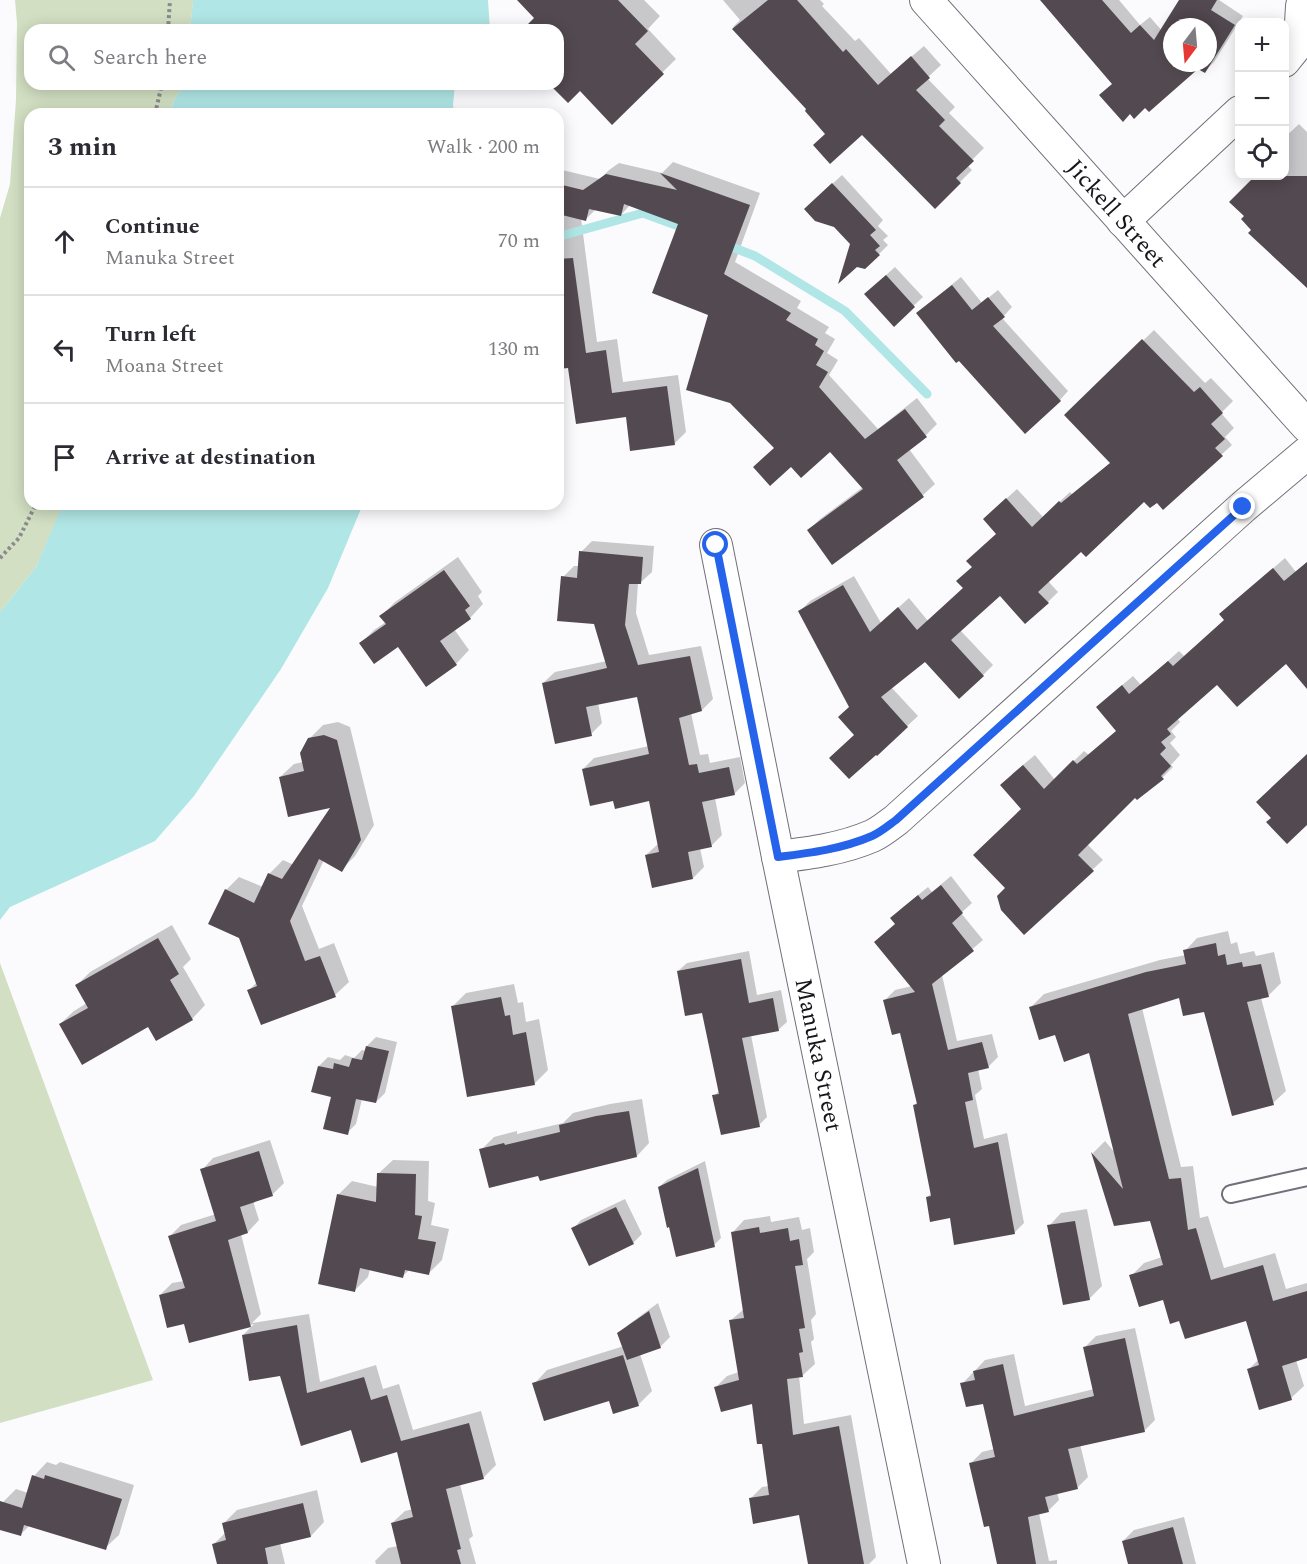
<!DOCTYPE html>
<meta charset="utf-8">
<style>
body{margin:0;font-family:Spectral,serif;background:#f2f2f3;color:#2b2b33}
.controls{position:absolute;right:18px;top:18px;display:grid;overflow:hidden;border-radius:12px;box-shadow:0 3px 15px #0003}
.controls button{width:54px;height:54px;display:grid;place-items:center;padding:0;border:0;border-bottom:2px solid #e1e1e2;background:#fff;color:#2b2b33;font:30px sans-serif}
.compass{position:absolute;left:1163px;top:18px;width:54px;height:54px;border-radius:50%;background:#fff;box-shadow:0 3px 15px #0003;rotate:196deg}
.stop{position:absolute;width:18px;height:18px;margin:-14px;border:4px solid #2563eb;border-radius:50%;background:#fff}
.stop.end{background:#2563eb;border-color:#fff;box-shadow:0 2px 6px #0008}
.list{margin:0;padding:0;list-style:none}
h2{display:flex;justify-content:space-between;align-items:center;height:78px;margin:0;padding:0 24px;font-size:26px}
h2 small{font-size:20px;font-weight:400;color:#7c7c81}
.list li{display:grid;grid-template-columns:39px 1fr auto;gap:18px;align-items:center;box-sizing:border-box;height:108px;padding:0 24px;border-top:2px solid #e1e1e2}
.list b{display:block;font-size:22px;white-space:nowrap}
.list p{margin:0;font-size:20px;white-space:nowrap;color:#7c7c81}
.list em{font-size:20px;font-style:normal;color:#7c7c81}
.icon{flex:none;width:33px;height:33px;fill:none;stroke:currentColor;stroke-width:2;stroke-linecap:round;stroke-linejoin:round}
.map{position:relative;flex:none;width:1307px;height:1564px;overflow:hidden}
.search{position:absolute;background:#fff;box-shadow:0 3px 15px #0003;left:24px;top:24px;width:540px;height:66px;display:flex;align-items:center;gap:15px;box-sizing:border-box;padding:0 21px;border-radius:18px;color:#7c7c81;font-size:22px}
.panel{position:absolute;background:#fff;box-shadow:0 3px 15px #0003;left:24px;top:108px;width:540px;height:402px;border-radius:18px}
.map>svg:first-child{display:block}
.green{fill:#d2dfc2}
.water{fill:#b0e6e5}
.shadow{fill:#0003;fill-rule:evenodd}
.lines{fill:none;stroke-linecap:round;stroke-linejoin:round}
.stream{stroke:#b0e6e5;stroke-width:9}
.building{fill:#534950;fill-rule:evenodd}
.service-casing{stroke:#726f7b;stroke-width:20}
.minor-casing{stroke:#726f7b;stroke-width:34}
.path{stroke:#8b8a8e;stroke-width:4;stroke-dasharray:3 3;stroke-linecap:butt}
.service{stroke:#fff;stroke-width:16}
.minor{stroke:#fff;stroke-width:32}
.route{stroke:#2563eb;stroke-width:8}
.labels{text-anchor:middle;stroke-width:6;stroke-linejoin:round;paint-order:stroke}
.street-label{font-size:24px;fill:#16151a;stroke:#fff}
</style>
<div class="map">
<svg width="1307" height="1564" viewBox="0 0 1307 1564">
<rect width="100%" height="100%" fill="#fbfbfe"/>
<g class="green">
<polygon points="15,0 193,0 193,2 190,30 30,30 30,84 184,84 183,88 175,98 169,114 30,114 30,504 63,504 58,517 36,567 0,612 0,218 10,184 16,100 17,23"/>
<polygon points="0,963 153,1380 0,1423"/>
</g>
<g class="water">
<polygon points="193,0 488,0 490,30 190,30"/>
<polygon points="184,84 455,84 453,105 454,114 169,114 175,98 183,88"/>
<polygon points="63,504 363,504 328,588 281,669 194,796 155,841 10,907 0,920 0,612 36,567"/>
</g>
<g class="shadow">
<polygon points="537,0 644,0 660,16 648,29 676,59 612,122 580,89 555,84 558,84 558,30 524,30 536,18"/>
<polygon points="723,0 820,0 824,4 822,6 855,41 859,38 891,74 924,46 941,65 927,78 955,107 949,113 984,148 967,165 972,170 935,207 862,133 827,133 808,109 733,27 740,20"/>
<path d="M1044,0h75l21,25 10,-8 12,14 19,-31h38l24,16 -29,46 -9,9 -7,-4 -85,17zM1172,27h36v36h-36z"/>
<polygon points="1299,124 1307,132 1307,288 1253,230 1246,216 1232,202 1257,176 1284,176 1284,138"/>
<polygon points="673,162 760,193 735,262 801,301 797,308 829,327 825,333 835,339 827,353 838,360 829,375 878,429 917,398 937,424 926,435 909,449 935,484 923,495 832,563 809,530 820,519 863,487 831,450 775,447 710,314 680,223 630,205 621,215 596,209 586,219 581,218 597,342 617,339 623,382 678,375 686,432 674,444 627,416 570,366 558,368 558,169 600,179 609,170 619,163 662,173"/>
<polygon points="842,175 883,220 878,226 888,236 883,240 888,245 865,268 851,244 815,200"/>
<polygon points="895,267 923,297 894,324 875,285"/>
<polygon points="961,277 982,303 998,290 1012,307 1002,318 1068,391 1060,400 927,305"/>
<polygon points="1154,330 1205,383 1211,378 1233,401 1221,413 1234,428 1225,437 1232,445 1163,508 1157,500 1144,500 1081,550 1048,581 1058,592 1048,602 1000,594 960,630 993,665 983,675 925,660 891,687 918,716 877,754 856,735 850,707 800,611 810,601 854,576 881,623 909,598 928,621 964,587 973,566 998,533 995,509 1017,489 1043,517 1070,492 1072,494 1112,462 1067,415"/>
<polygon points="592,541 654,546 652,572 640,583 638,583 636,613 649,655 701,646 713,699 702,710 691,713 700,755 708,754 710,763 740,757 745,783 734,794 715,798 722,835 711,846 700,848 704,867 693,878 646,855 658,844 650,799 614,800 583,769 594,758 649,746 638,695 598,703 602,723 591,734 543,683 555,672 607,661 595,623 563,577 574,566 580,566 581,552"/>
<polygon points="458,557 482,592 478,596 483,604 470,618 454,629 469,650 456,664 398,645 361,643 374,630 386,622 381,616 395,602"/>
<polygon points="1285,558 1296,572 1307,562 1307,686 1286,661 1218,683 1177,718 1180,722 1171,731 1176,737 1170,743 1180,755 1171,765 1173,767 1162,778 1135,795 1087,844 1103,860 1092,870 1007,888 1023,809 1012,774 1035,755 1055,780 1084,751 1089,755 1118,730 1108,697 1133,676 1141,685 1179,651 1184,656 1226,620 1232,604"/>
<polygon points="338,722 350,727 374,825 355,856 341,870 324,860 302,906 319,949 334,943 349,982 335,995 249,990 257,982 226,890 239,877 263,887 269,874 283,860 294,865 334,806 280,777 294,764 303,762 309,739 323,725"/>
<polygon points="951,876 972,903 961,913 983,940 942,975 957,1041 992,1034 998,1057 988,1067 978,1069 982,1089 975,1095 984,1139 1007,1133 1024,1223 1014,1233 951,1217 927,1197 932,1193 914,1105 918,1102 901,1031 885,1000 895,990 912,986 876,942 897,923 892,918 902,908 928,887 932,892"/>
<polygon points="172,925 191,959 183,967 205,1005 192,1019 148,1025 60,1024 74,1011 87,1003 77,985 90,972"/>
<polygon points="1228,931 1231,944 1237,942 1240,954 1254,951 1256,956 1274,952 1281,983 1268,996 1261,998 1286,1091 1273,1103 1205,1010 1180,996 1142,1008 1181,1167 1193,1166 1200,1218 1208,1216 1224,1268 1275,1253 1286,1289 1307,1283 1307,1357 1296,1360 1304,1386 1291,1398 1248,1370 1259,1359 1247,1319 1180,1319 1164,1298 1131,1276 1144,1263 1162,1257 1151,1219 1115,1224 1093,1153 1105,1141 1116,1154 1090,1051 1056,1033 1031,1007 1044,994 1160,960 1186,955 1185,951 1197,938"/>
<polygon points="749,951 757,995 781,990 787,1022 778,1030 751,1035 767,1117 759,1125 714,1096 720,1090 703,1011 678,971 687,963"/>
<polygon points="514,984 518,1003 523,1002 526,1022 539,1019 548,1070 534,1084 453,1006 466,993"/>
<polygon points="376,1037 397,1042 385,1093 376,1102 362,1099 356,1124 347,1133 333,1096 319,1066 328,1057 340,1060 345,1055 354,1058 362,1050 366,1051 367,1046"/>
<polygon points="642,1099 649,1143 637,1156 540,1174 481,1150 494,1137 517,1131 517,1134 563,1123 573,1113 610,1104"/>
<polygon points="270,1140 284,1183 272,1195 253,1201 259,1220 248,1232 241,1234 261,1314 252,1323 309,1314 320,1382 376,1365 383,1389 399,1384 413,1430 481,1411 496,1465 484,1477 460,1484 473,1536 469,1539 476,1564 376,1564 375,1561 388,1548 398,1546 392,1523 405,1511 413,1509 398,1450 352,1428 281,1374 243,1335 254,1324 190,1341 185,1322 160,1295 172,1283 184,1281 170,1236 181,1225 216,1214 202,1170 213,1158"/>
<polygon points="393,1160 429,1161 428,1201 435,1203 431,1225 449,1229 442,1260 428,1274 409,1270 403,1276 370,1269 368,1277 355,1290 338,1195 352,1181 378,1187 379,1173"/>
<polygon points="705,1161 721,1238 714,1245 659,1187 667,1180"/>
<polygon points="625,1199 642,1234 633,1243 573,1229 581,1220"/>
<polygon points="1087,1209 1102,1286 1089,1299 1049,1226 1061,1213"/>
<polygon points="770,1216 771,1222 799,1217 802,1230 810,1228 814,1252 807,1259 816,1314 811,1320 814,1339 811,1342 815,1364 803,1375 799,1376 804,1424 851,1415 876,1557 869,1564 810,1564 800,1513 750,1499 762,1487 769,1486 764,1442 753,1402 716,1387 727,1376 739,1372 730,1321 744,1309 733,1232 744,1220"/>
<polygon points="658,1303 670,1337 661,1346 640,1354 652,1391 638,1405 534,1384 547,1370 624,1346 619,1334 628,1325"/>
<polygon points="1135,1328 1155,1420 1144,1431 1080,1444 1088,1477 1077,1488 1057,1492 1059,1500 1048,1511 1039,1513 1049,1561 1057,1560 1057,1564 998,1564 991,1524 971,1463 982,1452 994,1449 984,1402 962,1384 985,1360 1014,1354 1025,1406 1094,1389 1085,1347 1096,1336"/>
<polygon points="47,1462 56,1465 60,1462 134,1485 119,1535 105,1548 30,1525 20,1535 0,1528 0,1510 2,1503 16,1489 28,1493 34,1476"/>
<polygon points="317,1490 324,1522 311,1536 280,1543 285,1564 219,1564 214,1544 226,1532 224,1523 237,1510"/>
<polygon points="1184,1517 1196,1564 1130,1564 1123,1541 1134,1530"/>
</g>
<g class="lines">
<g class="stream">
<polyline points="558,233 564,235 643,213 689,230"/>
<polyline points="724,244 755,256 845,311 927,394"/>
</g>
</g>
<g class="building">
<polygon points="517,0 618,0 648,31 635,44 664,74 612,125 580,91 568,103 551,86 553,84 558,84 558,30 522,30 534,18"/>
<polygon points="768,0 797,0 843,52 846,49 878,85 911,56 930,78 916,90 945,120 939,126 974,161 956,178 961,183 935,209 862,135 830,164 813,145 825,134 805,111 806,109 732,29"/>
<path d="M1040,0h62l29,33 9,-8 14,15 25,-40h38l-6,10 24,15 -30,48 -7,-4 -49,43 -4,-4 -11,11 -4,-5 -7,8 -24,-27 13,-11zM1172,27h36v36h-36z"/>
<polygon points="660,173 750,205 724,274 791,313 786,320 818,339 815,345 824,351 816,365 828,372 819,387 865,439 905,409 927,437 897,460 924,497 832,565 807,530 863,489 830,452 801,478 791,467 770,486 753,467 774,448 730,403 686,390 708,315 652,293 678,224 624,204 621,216 589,209 586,221 558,214 558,184 583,190 606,174 677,190"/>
<polygon points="1255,176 1307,176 1307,288 1248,233 1251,230 1241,219 1244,216 1229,202"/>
<polygon points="832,183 876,230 870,235 880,246 875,250 880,255 865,269 857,267 838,284 850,244 834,227 815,221 804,209"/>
<polygon points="573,258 586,353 606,350 612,393 667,386 675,445 630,451 626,417 576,424 568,368 558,369 558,259"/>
<polygon points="886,275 915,307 894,327 864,294"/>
<polygon points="952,285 972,310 988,297 1005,317 993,326 1061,401 1025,434 959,361 956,363 916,313"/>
<polygon points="1142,339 1194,392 1200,387 1223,413 1211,424 1225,439 1215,448 1223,456 1163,510 1157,503 1150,508 1144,502 1086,557 1081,552 1038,592 1049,603 1025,624 1000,596 951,640 984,676 959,699 925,662 881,697 908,727 877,756 876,755 849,779 829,758 854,735 838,717 849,707 798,611 843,585 870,632 898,607 917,630 963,588 956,581 972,567 966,561 996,534 983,519 1006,498 1032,527 1059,501 1061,503 1110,463 1064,415"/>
<polygon points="579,551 643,557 641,584 629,584 625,625 638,665 690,656 702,711 679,718 689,765 697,764 699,773 729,767 735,795 702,802 712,847 688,852 693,879 652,888 645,855 659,852 649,801 615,809 613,801 590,806 582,769 649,754 637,697 586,707 592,736 555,744 542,683 607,668 594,624 557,621 561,576 577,578"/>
<polygon points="1307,562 1307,689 1286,664 1237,707 1217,685 1167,729 1171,734 1161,742 1166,748 1160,754 1171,766 1161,776 1164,779 1137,800 1135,798 1078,855 1094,871 1024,935 1001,910 997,896 1005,888 973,855 1021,809 1000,785 1023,765 1044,789 1073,760 1077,764 1116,731 1096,707 1122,685 1129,694 1168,661 1173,666 1224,620 1219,614 1273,568 1284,581"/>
<polygon points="444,570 470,606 465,610 471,619 440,641 457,665 426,687 398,647 374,664 359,643 386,624 379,616"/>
<polygon points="324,735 337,740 361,840 342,872 319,859 290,921 305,961 320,956 336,997 261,1025 247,990 257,986 239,938 208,924 225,889 254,903 268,873 282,879 330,808 288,817 279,777 304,771 300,753 308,738"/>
<polygon points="1307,754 1307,825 1287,844 1266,822 1271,818 1256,802"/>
<polygon points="941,885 963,913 952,923 974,951 932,984 948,1050 982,1042 989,1068 968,1073 973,1100 965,1102 974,1148 998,1142 1015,1234 954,1245 950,1218 930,1222 926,1197 931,1196 913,1105 917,1104 900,1033 892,1035 883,1000 915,992 874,942 895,924 890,918 918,895 922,900"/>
<polygon points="158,938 179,974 170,980 193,1020 156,1041 148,1027 82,1065 59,1024 88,1008 75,985"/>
<polygon points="1216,943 1218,956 1225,954 1227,965 1242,962 1243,967 1261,964 1269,997 1247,1002 1274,1105 1232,1116 1204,1012 1183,1016 1179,998 1128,1014 1169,1179 1181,1178 1188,1230 1196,1228 1211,1280 1263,1265 1273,1301 1307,1291 1307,1358 1282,1366 1292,1400 1259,1410 1247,1369 1259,1365 1246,1321 1185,1339 1179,1321 1170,1324 1163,1300 1139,1307 1129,1275 1163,1265 1150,1221 1114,1226 1091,1152 1123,1189 1089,1053 1064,1062 1055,1035 1039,1040 1029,1007 1146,972 1186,964 1183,950"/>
<polygon points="741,959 749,1003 773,998 779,1031 742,1038 760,1127 721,1135 712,1095 719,1094 702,1013 685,1016 677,971"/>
<polygon points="501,997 505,1016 510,1015 513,1035 526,1032 535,1085 467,1097 451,1006"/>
<polygon points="366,1046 389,1051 376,1103 356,1099 348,1135 323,1129 331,1097 311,1092 318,1066 333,1069 334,1063 349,1067 352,1058 362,1060"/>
<polygon points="629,1111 637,1157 540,1181 538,1176 489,1188 479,1149 504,1143 505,1145 560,1132 559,1125 596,1116"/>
<polygon points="259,1151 273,1196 240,1207 248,1233 228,1240 251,1327 189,1343 184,1324 167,1328 159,1295 185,1288 168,1236 216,1221 200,1169"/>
<polygon points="698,1168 715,1247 676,1257 669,1227 667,1228 658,1187"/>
<polygon points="377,1173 416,1174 415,1215 422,1216 418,1239 436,1242 429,1275 405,1270 403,1278 360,1268 355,1292 318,1284 337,1194 376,1202"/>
<polygon points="616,1207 634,1244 589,1266 571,1228"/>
<polygon points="1075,1221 1090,1300 1063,1305 1047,1225"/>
<polygon points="759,1227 760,1233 788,1228 790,1241 799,1239 803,1265 795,1266 805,1328 799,1329 803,1352 799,1353 803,1377 787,1379 793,1435 839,1426 864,1564 808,1564 799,1515 753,1524 749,1498 769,1495 762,1444 757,1444 752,1404 721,1412 714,1387 739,1380 729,1320 744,1318 731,1232"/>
<polygon points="649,1311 661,1348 627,1360 617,1333"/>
<polygon points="297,1325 307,1393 364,1377 371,1400 387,1395 401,1441 469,1423 484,1479 446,1489 461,1549 457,1550 461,1564 401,1564 391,1523 413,1517 397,1452 361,1463 351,1430 301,1446 280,1376 249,1381 242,1335"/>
<polygon points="1125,1338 1145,1432 1068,1449 1078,1489 1045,1497 1049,1512 1028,1517 1036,1564 997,1564 989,1526 984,1527 969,1463 995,1457 983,1404 966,1407 960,1383 975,1380 973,1371 1003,1364 1014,1416 1094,1396 1083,1347"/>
<polygon points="623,1355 639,1406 613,1414 609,1401 544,1421 532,1383"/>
<polygon points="32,1475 44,1479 45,1475 122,1499 106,1550 24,1525 21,1536 0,1530 0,1501 22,1508"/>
<polygon points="303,1503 311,1537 265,1548 268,1564 217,1564 212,1544 226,1540 222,1523"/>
<polygon points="1173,1527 1183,1564 1128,1564 1122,1541"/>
</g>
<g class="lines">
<g class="service-casing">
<polyline id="service" points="1231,1194 1307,1177"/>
</g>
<g class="minor-casing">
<g id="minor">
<path id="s1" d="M926,0l381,426"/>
<polyline points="1284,61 1300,41 1302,6"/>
<polyline points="1123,221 1240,112"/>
<path id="s2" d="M716,545l62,312 146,707"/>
<path d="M778,857c32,-4 64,-8 94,-21 9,-4 17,-11 24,-16l347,-313 64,-54"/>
</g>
</g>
<g class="path">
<polyline points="168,30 170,0"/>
<polyline points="155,114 162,84"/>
<polyline points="0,558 19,538 36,504"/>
</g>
<use href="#service" class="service"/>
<use href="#minor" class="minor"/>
</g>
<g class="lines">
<path class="route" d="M716,545l62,312c32,-4 64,-8 94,-21 9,-4 17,-11 24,-16l347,-313"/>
</g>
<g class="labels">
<g class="street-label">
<text dy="8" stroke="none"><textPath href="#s1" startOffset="286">Jickell Street</textPath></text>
<text dy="8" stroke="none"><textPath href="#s2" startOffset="520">Manuka Street</textPath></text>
</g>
</g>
</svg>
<div class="controls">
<button>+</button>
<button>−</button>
<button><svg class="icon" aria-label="locate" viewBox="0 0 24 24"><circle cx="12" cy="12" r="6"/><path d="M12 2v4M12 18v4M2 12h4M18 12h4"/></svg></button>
</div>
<svg class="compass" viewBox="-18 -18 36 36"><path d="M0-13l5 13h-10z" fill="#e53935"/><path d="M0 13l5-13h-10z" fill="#7c7c81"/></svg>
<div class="stop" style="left:716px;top:545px"></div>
<div class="stop end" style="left:1243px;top:507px"></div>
<div class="search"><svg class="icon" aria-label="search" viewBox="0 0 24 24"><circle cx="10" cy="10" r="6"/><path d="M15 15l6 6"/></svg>Search here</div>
<section class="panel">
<h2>3 min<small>Walk · 200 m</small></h2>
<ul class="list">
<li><svg class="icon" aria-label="ahead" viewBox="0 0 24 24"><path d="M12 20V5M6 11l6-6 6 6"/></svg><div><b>Continue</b><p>Manuka Street</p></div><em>70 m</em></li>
<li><svg class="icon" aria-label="left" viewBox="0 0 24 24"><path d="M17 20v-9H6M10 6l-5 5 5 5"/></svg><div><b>Turn left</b><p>Moana Street</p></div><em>130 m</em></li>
<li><svg class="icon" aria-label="arrive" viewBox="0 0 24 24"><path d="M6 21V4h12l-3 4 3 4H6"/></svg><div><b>Arrive at destination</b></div></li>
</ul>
</section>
</div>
